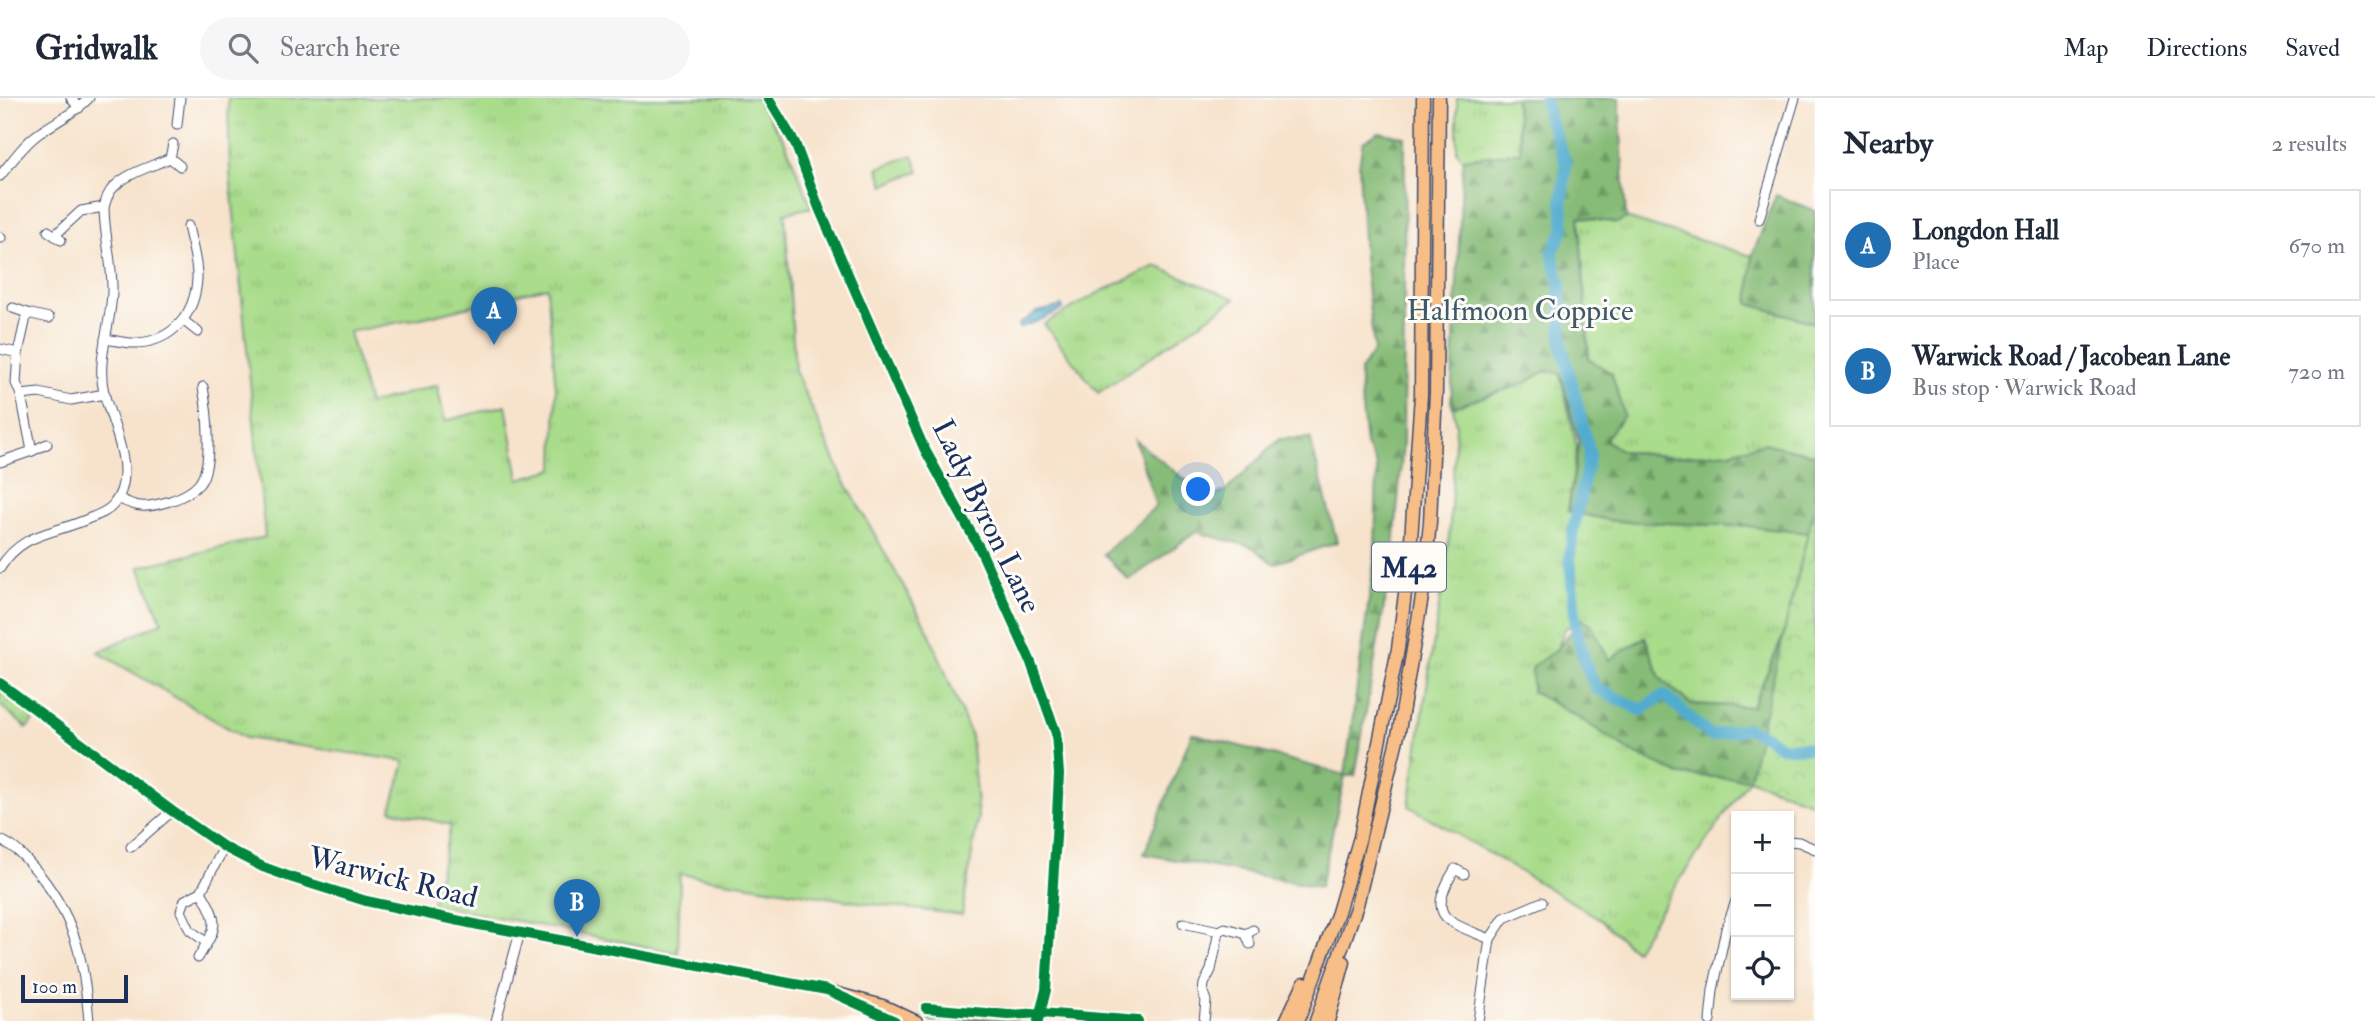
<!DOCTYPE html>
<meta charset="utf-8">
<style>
body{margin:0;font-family:"IM FELL Double Pica",serif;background:#f6f6f7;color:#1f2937}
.controls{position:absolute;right:21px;bottom:21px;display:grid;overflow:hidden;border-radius:0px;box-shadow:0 2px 5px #0004}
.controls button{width:63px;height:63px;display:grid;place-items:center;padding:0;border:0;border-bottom:2px solid #e0e1e3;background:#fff;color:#1f2937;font:35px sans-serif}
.scale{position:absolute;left:21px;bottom:18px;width:107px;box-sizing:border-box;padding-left:7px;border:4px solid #1b2f5e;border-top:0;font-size:19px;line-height:24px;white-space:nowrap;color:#1b2f5e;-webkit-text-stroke:5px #fdfcf7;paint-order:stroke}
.you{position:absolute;left:1199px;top:392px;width:24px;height:24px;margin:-18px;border:5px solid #fff;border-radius:50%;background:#1a73e8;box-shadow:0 0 0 10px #1a73e833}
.badge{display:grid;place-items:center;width:46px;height:46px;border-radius:50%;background:#1f6fb2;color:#fff;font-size:23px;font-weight:700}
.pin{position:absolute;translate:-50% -58px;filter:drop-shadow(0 2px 4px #0008)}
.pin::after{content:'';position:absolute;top:37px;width:24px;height:21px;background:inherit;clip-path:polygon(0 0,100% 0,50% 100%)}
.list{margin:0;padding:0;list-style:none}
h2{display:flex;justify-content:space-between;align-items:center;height:91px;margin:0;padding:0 28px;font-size:30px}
h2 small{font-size:23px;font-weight:400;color:#747a83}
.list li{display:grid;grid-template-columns:46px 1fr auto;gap:21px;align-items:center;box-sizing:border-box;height:112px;margin:0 14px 14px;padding:0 14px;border:2px solid #e0e1e3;border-radius:0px}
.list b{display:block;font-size:26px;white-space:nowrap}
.list p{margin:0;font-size:23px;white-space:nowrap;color:#747a83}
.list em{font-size:23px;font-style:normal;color:#747a83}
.icon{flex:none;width:38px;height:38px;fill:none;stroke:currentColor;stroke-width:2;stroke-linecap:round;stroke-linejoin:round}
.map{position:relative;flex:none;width:1815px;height:923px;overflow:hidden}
header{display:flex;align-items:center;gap:42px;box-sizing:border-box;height:98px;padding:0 35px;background:#fff;border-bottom:2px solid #e0e1e3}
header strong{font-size:33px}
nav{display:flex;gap:38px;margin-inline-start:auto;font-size:24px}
.search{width:490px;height:63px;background:#f6f6f7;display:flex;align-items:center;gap:18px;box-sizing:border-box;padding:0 24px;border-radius:38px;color:#747a83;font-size:26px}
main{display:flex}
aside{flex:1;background:#fff}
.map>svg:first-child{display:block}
.grass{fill:url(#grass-tufts);stroke:#628674;stroke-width:2;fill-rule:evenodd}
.forest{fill:url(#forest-firs);stroke:#50766a;stroke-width:2}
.park{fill:url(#park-crowns);stroke:#628674;stroke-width:2}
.pitch{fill:#a9dc8b;stroke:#628674;stroke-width:2}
.water{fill:url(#water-rules);stroke:#366e96;stroke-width:2}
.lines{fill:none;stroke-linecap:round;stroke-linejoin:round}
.river{stroke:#51accf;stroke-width:12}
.minor-casing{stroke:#3c4a6e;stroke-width:11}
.major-casing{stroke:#3c4a6e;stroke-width:13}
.highway-casing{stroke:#3c4a6e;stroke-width:15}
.minor{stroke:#fff;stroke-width:9}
.major{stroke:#f7be87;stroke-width:10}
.highway{stroke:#f7be87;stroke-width:12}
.cycleway-casing{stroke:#fdfcf7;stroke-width:15}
.cycleway{stroke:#00873e;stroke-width:10}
.labels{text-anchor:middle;stroke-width:6;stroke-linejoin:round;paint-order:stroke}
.shield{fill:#fdfcf7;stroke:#5f6c8c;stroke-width:2}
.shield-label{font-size:28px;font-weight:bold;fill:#1b2f5e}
.park-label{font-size:30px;fill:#3e5a69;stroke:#fdfcf7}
.street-label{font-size:30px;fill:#1b2f5e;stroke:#fdfcf7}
</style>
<header>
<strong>Gridwalk</strong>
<div class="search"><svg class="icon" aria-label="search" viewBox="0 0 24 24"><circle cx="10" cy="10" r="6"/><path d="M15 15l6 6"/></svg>Search here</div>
<nav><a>Map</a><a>Directions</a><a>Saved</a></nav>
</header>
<main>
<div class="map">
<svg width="1815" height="923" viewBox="0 0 1815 923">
<defs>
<pattern id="grass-tufts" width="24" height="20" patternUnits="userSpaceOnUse" patternTransform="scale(1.75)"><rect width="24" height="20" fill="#a9dc8b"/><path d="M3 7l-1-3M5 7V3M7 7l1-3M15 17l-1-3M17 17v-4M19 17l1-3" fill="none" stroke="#91bd7a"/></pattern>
<pattern id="forest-firs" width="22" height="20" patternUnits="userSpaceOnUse" patternTransform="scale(1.75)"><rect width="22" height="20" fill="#86bc77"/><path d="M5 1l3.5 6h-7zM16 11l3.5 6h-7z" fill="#6d9965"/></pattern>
<pattern id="park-crowns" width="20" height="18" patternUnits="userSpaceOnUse" patternTransform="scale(1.75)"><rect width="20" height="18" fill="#a9dc8b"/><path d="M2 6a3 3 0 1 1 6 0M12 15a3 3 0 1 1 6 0" fill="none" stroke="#91bd7a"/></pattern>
<pattern id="water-rules" width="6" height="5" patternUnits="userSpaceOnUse" patternTransform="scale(1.75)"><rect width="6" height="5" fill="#51accf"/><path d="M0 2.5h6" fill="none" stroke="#428cab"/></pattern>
</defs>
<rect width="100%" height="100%" fill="#fdfcf7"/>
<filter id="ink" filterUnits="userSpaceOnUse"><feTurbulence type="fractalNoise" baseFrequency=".0143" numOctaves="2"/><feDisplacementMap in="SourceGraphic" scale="14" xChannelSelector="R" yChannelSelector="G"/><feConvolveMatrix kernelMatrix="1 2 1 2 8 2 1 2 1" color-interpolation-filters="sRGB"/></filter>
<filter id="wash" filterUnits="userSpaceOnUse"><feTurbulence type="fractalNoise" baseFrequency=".00686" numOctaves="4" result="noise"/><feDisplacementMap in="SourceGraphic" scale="28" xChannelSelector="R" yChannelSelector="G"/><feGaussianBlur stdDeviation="1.57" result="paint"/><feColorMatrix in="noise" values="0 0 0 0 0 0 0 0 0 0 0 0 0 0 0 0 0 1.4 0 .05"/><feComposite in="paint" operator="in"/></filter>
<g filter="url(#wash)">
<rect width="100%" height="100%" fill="#f7e3cc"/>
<g class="grass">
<path d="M228,0h528l28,42 28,67 -27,6 10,158 48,107 86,154 42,104 7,81 -16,98 -98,-12 -184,-29 -2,79 -246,-49 19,-79 -60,-15 14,-49 -160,-23 -147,-86 64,-30 -23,-55 126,-30 -35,-364zM547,189l9,102 -2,80 -35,10 -13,-74 -61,16 -8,-36 -68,19 -20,-72 77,-15z"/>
<polygon points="1457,0 1515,0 1521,54 1463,61 1457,54"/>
<polygon points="1579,119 1616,125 1626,120 1752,158 1749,206 1815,225 1815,357 1764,345 1730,354 1673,359 1622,353 1605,342 1612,276 1589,261"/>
<polygon points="1156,168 1235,201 1098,295 1044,226 1102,193"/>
<polygon points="1545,273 1560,275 1577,350 1568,413 1613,423 1751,428 1808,435 1783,539 1752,609 1690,606 1660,580 1645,539 1609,563 1591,526 1582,521 1565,531 1557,551 1532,569 1533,594 1680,677 1749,681 1676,787 1635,853 1597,819 1409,708 1449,441 1456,328 1453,309 1525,285"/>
<polygon points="0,592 35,620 27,630 0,607"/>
</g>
<g class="forest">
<polygon points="1515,0 1619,0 1626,120 1617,125 1579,119 1589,261 1612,276 1624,317 1605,342 1622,353 1673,359 1730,354 1764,345 1815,357 1815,706 1749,681 1680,677 1628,652 1575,617 1532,594 1532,569 1557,551 1582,521 1591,526 1609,562 1645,539 1660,580 1690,606 1752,609 1783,539 1808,435 1743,428 1613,423 1568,413 1579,344 1560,275 1545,273 1525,285 1453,309 1451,304 1463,61 1521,54"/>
<polygon points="1379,34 1405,39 1403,343 1394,450 1355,678 1345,678 1320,789 1144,756 1192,635 1345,677 1375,457 1377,368 1366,347 1361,300 1360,273 1374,252 1364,159 1359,68 1363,44"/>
<polygon points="1776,97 1815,113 1815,225 1749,206 1752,158"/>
<polygon points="1310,340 1337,444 1274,466 1252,449 1196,434 1129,482 1103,456 1156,408 1135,342 1208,400 1226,393 1279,341"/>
<polygon points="939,916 994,921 1035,921 930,923 930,919"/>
</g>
<polygon class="park" points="1815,406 1815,706 1749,681"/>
<polygon class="pitch" points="913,57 919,73 884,87 878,70"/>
<polygon class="water" points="1062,208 1063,211 1036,224 1019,230 1019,226 1037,214"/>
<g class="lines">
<polyline class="river" points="1545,0 1547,15 1566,65 1562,103 1564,131 1552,155 1560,185 1562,248 1590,355 1573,432 1570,460 1576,530 1584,563 1596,590 1641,612 1664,597 1711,638 1746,630 1768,639 1780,649 1815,650"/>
</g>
</g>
<g filter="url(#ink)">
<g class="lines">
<g class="minor-casing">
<g id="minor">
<polyline points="71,0 79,10"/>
<polyline points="768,0 795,45 819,110 924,350 980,451 1030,562 1056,635 1059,676 1056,739 1046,892 1038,923"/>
<polyline points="177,27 180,0"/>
<polyline points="170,60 173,46"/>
<path d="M0,78c12,-15 23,-31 38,-42 18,-13 36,-20 51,-36"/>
<polyline points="1759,121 1795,0"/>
<polyline points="48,133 61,142"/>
<polyline points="55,137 81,113 104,109"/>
<polyline points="0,139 1,140"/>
<polyline points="13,210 27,215"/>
<polyline points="184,223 198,234"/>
<path d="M105,241c10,1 22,5 32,4 36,-2 58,-29 60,-64 1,-17 -6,-37 -9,-53"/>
<polyline points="0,251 18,255 16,285 21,297"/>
<polyline points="18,255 27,215 49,220"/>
<polyline points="32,353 47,346"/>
<polyline points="0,364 32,353 21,297 39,295 71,302 105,296"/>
<path d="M118,400c21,11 29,10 52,3 9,-3 22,-9 29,-17 15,-18 8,-75 4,-97"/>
<path d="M0,470c23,-37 53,-33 90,-50 8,-3 17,-6 23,-13 26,-30 -1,-80 -9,-112 -8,-34 7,-67 8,-101 1,-28 -8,-56 -8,-85 2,-7 4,-15 10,-20 13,-14 39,-21 56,-29l10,8"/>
<path d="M0,742c17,7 28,21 40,35 37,47 44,88 49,146"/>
<polyline points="1789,743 1799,744 1815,751"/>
<polyline points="131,749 172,713"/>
<path d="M1464,776l-9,-5c-30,49 -9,52 35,70l-12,82"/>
<polyline points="201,794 185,802 181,813 190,832 207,845"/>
<polyline points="1183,825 1219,833"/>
<polyline points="1246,836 1250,846"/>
<polyline points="1490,841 1504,820 1542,804"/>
<path d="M198,860c18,-30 23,-34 3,-66l23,-45"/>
<polyline points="926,910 1009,917 1041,915 1138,923"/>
<polyline points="496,923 520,834"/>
<polyline points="1204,923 1206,903 1203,894 1204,886 1211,872 1219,833 1225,830 1246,836 1253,832"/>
<polyline points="1710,923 1713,892 1726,831 1736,803"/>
</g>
</g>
<g class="major-casing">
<g id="major">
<polyline points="0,585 172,713 224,749 263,769 293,780 366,803 479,827 827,892 883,907 917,923"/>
<polyline points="862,907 895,923"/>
</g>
</g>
<g class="highway-casing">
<g id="highway">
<polyline points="1286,923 1304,885"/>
<polyline points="1298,923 1338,814 1360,739 1398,551 1410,456 1421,297 1423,0"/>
<polyline points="1316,923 1357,807 1399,633 1423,493 1430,424 1436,293 1439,0"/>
<polyline points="1328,923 1344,864"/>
</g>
</g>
<use href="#minor" class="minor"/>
<use href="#major" class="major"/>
<use href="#highway" class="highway"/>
<g class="cycleway-casing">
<g id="cycleway">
<polyline points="768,0 795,45 819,110 924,350 980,451 1030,562 1056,635 1059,676 1056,739 1046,892 1038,923"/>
<polyline points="0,585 172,713 224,749 263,769 293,780 366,803 479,827 827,892 895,923"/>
<polyline points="926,910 1009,917 1041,915 1138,923"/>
</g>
</g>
<use href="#cycleway" class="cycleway"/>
</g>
</g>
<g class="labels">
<rect class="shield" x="1372" y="444.5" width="74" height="49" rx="5"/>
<g class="shield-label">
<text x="1409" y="479">M42</text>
</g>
<g class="park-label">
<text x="1520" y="222">Halfmoon Coppice</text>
</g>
<g class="street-label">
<text transform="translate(987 418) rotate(64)" y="10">Lady Byron Lane</text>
<text transform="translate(393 779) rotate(14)" y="10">Warwick Road</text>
</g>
</g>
</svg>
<div class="controls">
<button>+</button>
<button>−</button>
<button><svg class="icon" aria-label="locate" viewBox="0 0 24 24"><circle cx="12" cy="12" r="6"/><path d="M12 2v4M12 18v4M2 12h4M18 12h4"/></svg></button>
</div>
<div class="scale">100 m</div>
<div class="you"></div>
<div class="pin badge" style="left:494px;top:247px">A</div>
<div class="pin badge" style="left:577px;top:839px">B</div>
</div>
<aside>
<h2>Nearby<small>2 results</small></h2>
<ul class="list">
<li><span class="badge">A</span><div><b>Longdon Hall</b><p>Place</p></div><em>670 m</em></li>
<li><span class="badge">B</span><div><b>Warwick Road / Jacobean Lane</b><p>Bus stop · Warwick Road</p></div><em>720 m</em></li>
</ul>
</aside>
</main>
